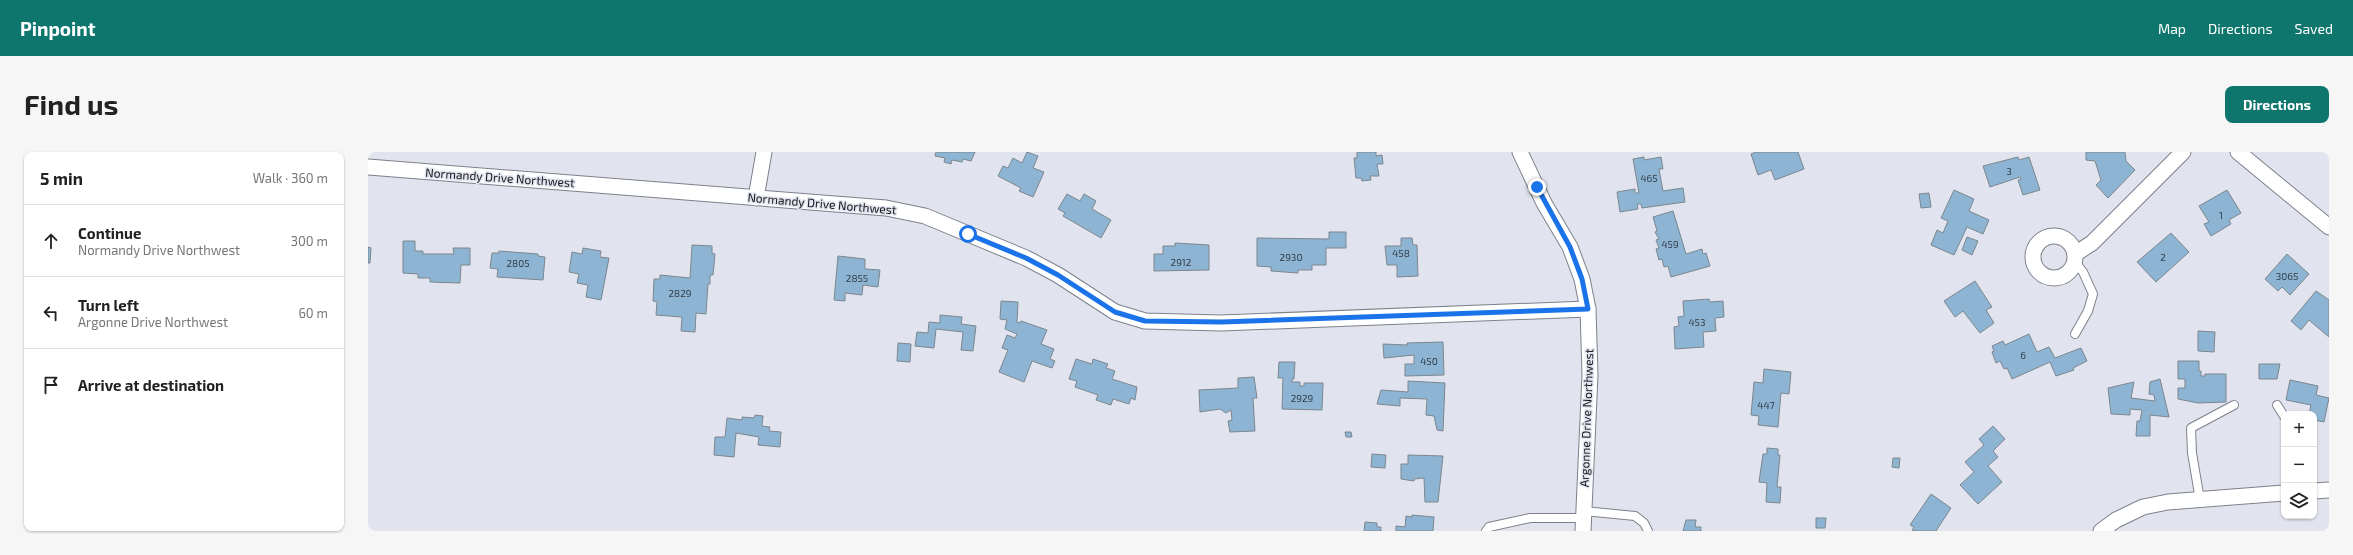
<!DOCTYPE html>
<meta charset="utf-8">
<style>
body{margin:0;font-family:"Exo 2",sans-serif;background:#f6f6f6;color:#222}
.controls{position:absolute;right:12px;bottom:12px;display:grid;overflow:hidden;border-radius:8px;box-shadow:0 1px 3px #0004}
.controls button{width:36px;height:36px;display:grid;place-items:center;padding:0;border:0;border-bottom:1px solid #e0e0e0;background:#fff;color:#222;font:20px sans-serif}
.stop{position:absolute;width:12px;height:12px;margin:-9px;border:3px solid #1a73e8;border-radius:50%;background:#fff}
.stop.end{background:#1a73e8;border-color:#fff;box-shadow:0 1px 4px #0008}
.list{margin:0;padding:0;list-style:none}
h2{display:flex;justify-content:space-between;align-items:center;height:52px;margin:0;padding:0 16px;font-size:17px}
h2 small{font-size:13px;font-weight:400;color:#767676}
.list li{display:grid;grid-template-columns:26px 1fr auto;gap:12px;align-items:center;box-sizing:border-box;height:72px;padding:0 16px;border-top:1px solid #e0e0e0}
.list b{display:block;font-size:15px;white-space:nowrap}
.list p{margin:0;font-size:13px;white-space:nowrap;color:#767676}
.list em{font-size:13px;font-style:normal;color:#767676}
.icon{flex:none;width:22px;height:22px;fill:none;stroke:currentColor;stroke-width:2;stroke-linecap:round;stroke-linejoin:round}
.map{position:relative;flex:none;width:1961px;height:379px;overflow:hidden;border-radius:8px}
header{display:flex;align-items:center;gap:24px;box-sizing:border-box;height:56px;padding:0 20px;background:#0f766e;color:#fff}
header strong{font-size:19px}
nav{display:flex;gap:22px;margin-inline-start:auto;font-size:14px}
.intro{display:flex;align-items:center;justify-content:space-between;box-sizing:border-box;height:96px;padding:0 24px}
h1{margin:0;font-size:28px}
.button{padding:10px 18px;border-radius:8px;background:#0f766e;color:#fff;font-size:14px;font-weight:700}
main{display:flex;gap:24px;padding:0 24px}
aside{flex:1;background:#fff;border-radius:8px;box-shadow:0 1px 3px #0004}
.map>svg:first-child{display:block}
.building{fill:#8db5d3;stroke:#7c868d}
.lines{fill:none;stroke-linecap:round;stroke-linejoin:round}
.service-casing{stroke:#7d808a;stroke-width:10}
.minor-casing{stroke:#7d808a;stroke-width:17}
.service{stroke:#fff;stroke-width:8}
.minor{stroke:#fff;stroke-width:15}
.route{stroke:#1a73e8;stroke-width:5}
.labels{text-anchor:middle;stroke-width:3;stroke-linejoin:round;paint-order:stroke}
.number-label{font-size:10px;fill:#323d48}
.street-label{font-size:12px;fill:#141519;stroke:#e1e4ef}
</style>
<header>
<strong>Pinpoint</strong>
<nav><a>Map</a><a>Directions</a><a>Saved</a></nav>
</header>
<div class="intro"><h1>Find us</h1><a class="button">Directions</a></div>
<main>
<aside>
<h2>5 min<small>Walk · 360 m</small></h2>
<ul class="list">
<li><svg class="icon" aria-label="ahead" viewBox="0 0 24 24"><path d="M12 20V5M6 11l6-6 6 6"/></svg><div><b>Continue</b><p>Normandy Drive Northwest</p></div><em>300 m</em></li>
<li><svg class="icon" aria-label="left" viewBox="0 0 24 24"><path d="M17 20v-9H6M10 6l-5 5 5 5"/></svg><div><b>Turn left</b><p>Argonne Drive Northwest</p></div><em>60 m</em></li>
<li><svg class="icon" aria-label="arrive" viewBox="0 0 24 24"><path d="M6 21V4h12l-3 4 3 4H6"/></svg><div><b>Arrive at destination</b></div></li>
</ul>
</aside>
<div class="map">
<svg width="1961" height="379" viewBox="0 0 1961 379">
<rect width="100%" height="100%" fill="#e1e4ef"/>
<g class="building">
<polygon points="568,0 607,0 603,9 595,7 594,10 584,8 583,12 576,10 577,6 567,4"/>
<polygon points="659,0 670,4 665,16 676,20 665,45 651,39 653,36 630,24 635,14 640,16 645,6 654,11"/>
<polygon points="989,0 1008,0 1008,4 1014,3 1015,12 1009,12 1011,24 1002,24 1003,28 994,29 993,26 988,26 986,6 989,6"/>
<polygon points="1388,0 1430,0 1436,17 1407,28 1403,18 1390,23 1383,2"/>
<polygon points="1718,0 1757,0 1758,9 1767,18 1740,46 1728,33 1733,28 1727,9 1718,8"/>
<polygon points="1276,5 1276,8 1293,5 1295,17 1291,17 1295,39 1315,36 1317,50 1274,56 1273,52 1269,52 1270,57 1252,60 1249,40 1267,37 1267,41 1271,41 1265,7"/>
<polygon points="1650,5 1651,8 1661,5 1672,38 1655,43 1650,28 1653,27 1652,25 1622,35 1615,14"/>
<polygon points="1586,38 1606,47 1601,59 1621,68 1615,82 1599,75 1586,103 1563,93 1569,78 1575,81 1580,69 1573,66"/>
<polygon points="1859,38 1873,61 1861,68 1863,72 1843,84 1836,72 1841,70 1831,54"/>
<polygon points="1561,41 1563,55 1553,56 1551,42"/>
<polygon points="699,42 712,49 716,42 728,49 724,57 743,68 733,86 695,64 697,61 690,57"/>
<polygon points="1305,59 1318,102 1334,97 1335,102 1338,101 1342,114 1303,125 1300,114 1296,115 1294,107 1291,108 1288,97 1291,96 1288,88 1291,87 1287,80 1289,79 1285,65"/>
<polygon points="961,80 978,80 978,96 958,96 958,113 944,113 944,118 930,118 930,121 903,119 903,115 889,114 889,86 961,87"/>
<polygon points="1803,81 1821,100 1788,130 1769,110"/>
<polygon points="1599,85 1610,89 1604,103 1594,98"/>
<polygon points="1033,86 1044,86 1045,93 1049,93 1050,124 1029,125 1029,113 1019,113 1017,94 1033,94"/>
<polygon points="35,89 47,89 47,99 55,99 55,102 86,102 85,96 102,96 102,113 93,113 92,131 62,130 62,126 50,126 50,122 35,121"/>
<polygon points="807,91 841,93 841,118 786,119 786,102 795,102 795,94 807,94"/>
<polygon points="324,93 344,94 344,101 347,102 345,123 342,123 342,132 340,132 338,162 328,161 327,180 313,179 314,165 288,163 289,150 285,149 286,127 292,127 292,123 322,126"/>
<polygon points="0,95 3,96 2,111 0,111"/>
<polygon points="215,96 233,99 232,105 241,106 233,148 218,145 220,133 209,131 211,122 201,120 204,100 214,102"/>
<polygon points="131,99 170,102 170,104 177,105 175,128 129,125 130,117 122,116 124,101 131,101"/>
<polygon points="1919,102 1941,122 1922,143 1914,135 1910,139 1897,127"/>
<polygon points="470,104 497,107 497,117 512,118 510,135 495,133 494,143 477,141 477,149 466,148"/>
<polygon points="1607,129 1624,155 1618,158 1626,171 1612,181 1595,159 1587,165 1576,149"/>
<polygon points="1948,139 1961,148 1961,185 1941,168 1933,178 1923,169"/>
<polygon points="1341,147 1342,150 1355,149 1356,165 1347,166 1348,179 1335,180 1336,195 1307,197 1306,175 1311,174 1310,165 1316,164 1315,149"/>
<polygon points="633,149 650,150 649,170 652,171 653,169 679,178 673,192 686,197 682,207 687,209 684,216 664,209 656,230 631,220 640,198 634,196 639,183 647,186 649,182 637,177 639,168 632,167"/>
<polygon points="572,163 594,165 593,172 608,174 605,199 593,198 595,180 568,177 566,196 547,194 549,180 560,181 561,170 572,171"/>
<polygon points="1830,179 1847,180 1846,200 1830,199"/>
<polygon points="1661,182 1669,200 1681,195 1687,206 1713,196 1719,209 1705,216 1706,218 1688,224 1682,210 1644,227 1639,216 1636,217 1632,209 1628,211 1624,200 1626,199 1624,194 1635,189 1637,193"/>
<polygon points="1075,190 1076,223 1037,224 1037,212 1046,212 1046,203 1016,206 1015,192 1040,193 1039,191"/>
<polygon points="530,191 543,192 542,210 529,209"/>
<polygon points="708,207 724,212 725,207 740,212 738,216 747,219 744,227 769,235 767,248 763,246 761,252 745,247 743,253 728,248 730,243 707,235 709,229 701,227"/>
<polygon points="1810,209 1831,209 1831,219 1833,219 1833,224 1837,224 1837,222 1858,222 1858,250 1830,251 1810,247 1810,236 1817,236 1817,227 1810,227"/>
<polygon points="911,210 927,210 926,227 924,227 924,230 932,230 932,234 936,234 936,231 955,231 954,258 914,257 915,226 910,226"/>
<polygon points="1891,212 1912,212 1909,227 1891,227"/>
<polygon points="1396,217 1423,220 1421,242 1413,241 1410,275 1390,273 1391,264 1383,263 1386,230 1395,231"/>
<polygon points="886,225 889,246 885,246 887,279 862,280 860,269 864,268 863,258 858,261 852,257 832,260 831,238 870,236 870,226"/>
<polygon points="1792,227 1801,265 1782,263 1782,284 1768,284 1769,269 1772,269 1774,258 1762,257 1762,263 1743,262 1740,236 1766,230 1763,246 1787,249 1786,243 1781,242 1782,230"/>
<polygon points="1922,228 1950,234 1948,243 1961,246 1956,270 1946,268 1946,262 1941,262 1943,253 1918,248"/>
<polygon points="1040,229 1077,231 1075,279 1069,278 1066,264 1058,263 1059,247 1032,246 1032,254 1009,252 1013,238 1040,240"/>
<polygon points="387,263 395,264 394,274 402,275 401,279 413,280 412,295 390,293 391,285 368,281 366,305 346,303 347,285 357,285 359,266 374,268 374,265 386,266"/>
<polygon points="1625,274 1637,287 1625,299 1630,305 1620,314 1634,330 1610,352 1592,333 1606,320 1597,310 1616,293 1611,287"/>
<polygon points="977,280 983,280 984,285 978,285"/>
<polygon points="1399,296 1410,297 1410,303 1412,303 1409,335 1413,335 1412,351 1398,350 1399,331 1391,330 1395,302 1399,302"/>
<polygon points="1004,302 1018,303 1017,316 1003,315"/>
<polygon points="1040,303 1075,304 1070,350 1057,350 1056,326 1046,327 1046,329 1033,327 1033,312 1040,312"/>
<polygon points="1525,306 1532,306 1531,316 1524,315"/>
<polygon points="1563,342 1583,356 1568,379 1544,379 1546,375 1542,373"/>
<polygon points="1044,363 1066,365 1065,379 1028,379 1028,374 1037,375 1038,364 1044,365"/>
<polygon points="1448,366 1458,366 1457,376 1448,376"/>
<polygon points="1318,368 1328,368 1327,375 1333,375 1333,379 1315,379"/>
<polygon points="997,370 1009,371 1009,375 1013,375 1013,379 996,379"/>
</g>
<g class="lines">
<g class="service-casing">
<g id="service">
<polyline points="1707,110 1715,120 1725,142 1720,159 1707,182"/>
<polyline points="1909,253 1916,264"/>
<polyline points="1832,348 1824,301 1823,276 1866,253"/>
<polyline points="1216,359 1267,364 1276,371 1280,379"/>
<polyline points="1118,379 1121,375 1162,366 1215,366"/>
</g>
</g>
<g class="minor-casing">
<g id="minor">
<polyline points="1152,0 1176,51 1202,95 1214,127 1220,157 1222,223 1215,379"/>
<polyline points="1870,0 1961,75"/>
<polyline points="0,15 518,56 557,64 658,106 690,123 747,160 777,169 853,171 1220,157"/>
<polyline points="388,46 396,0"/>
<circle cx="1686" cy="105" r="21"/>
<polyline points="1707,102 1724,91 1815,0"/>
<polyline points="1946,339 1961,338"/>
<polyline points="1733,379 1748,368 1775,355 1800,350 1916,341"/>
</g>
</g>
<use href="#service" class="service"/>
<use href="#minor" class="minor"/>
</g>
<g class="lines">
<polyline class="route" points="600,82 658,106 690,123 747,160 777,169 854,170 1220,157 1214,127 1202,95 1169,35"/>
</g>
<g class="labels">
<g class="number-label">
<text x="1641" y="23">3</text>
<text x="1281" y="30">465</text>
<text x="1853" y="67">1</text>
<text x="1302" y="96">459</text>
<text x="1033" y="105">458</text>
<text x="923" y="109">2930</text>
<text x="1795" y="109">2</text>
<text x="813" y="114">2912</text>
<text x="150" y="115">2805</text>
<text x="1919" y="128">3065</text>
<text x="489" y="130">2855</text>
<text x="312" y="145">2829</text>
<text x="1329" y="174">453</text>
<text x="1655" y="207">6</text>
<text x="1061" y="213">450</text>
<text x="934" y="250">2929</text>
<text x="1398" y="257">447</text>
</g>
<g class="street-label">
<text transform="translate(132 26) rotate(4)" y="4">Normandy Drive Northwest</text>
<text transform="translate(454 52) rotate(5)" y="4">Normandy Drive Northwest</text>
<text transform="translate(1219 266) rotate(-88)" y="4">Argonne Drive Northwest</text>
</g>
</g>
</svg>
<div class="controls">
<button>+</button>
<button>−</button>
<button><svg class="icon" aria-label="layers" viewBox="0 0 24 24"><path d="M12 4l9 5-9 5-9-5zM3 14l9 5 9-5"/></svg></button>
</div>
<div class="stop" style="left:600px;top:82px"></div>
<div class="stop end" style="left:1169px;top:35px"></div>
</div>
</main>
